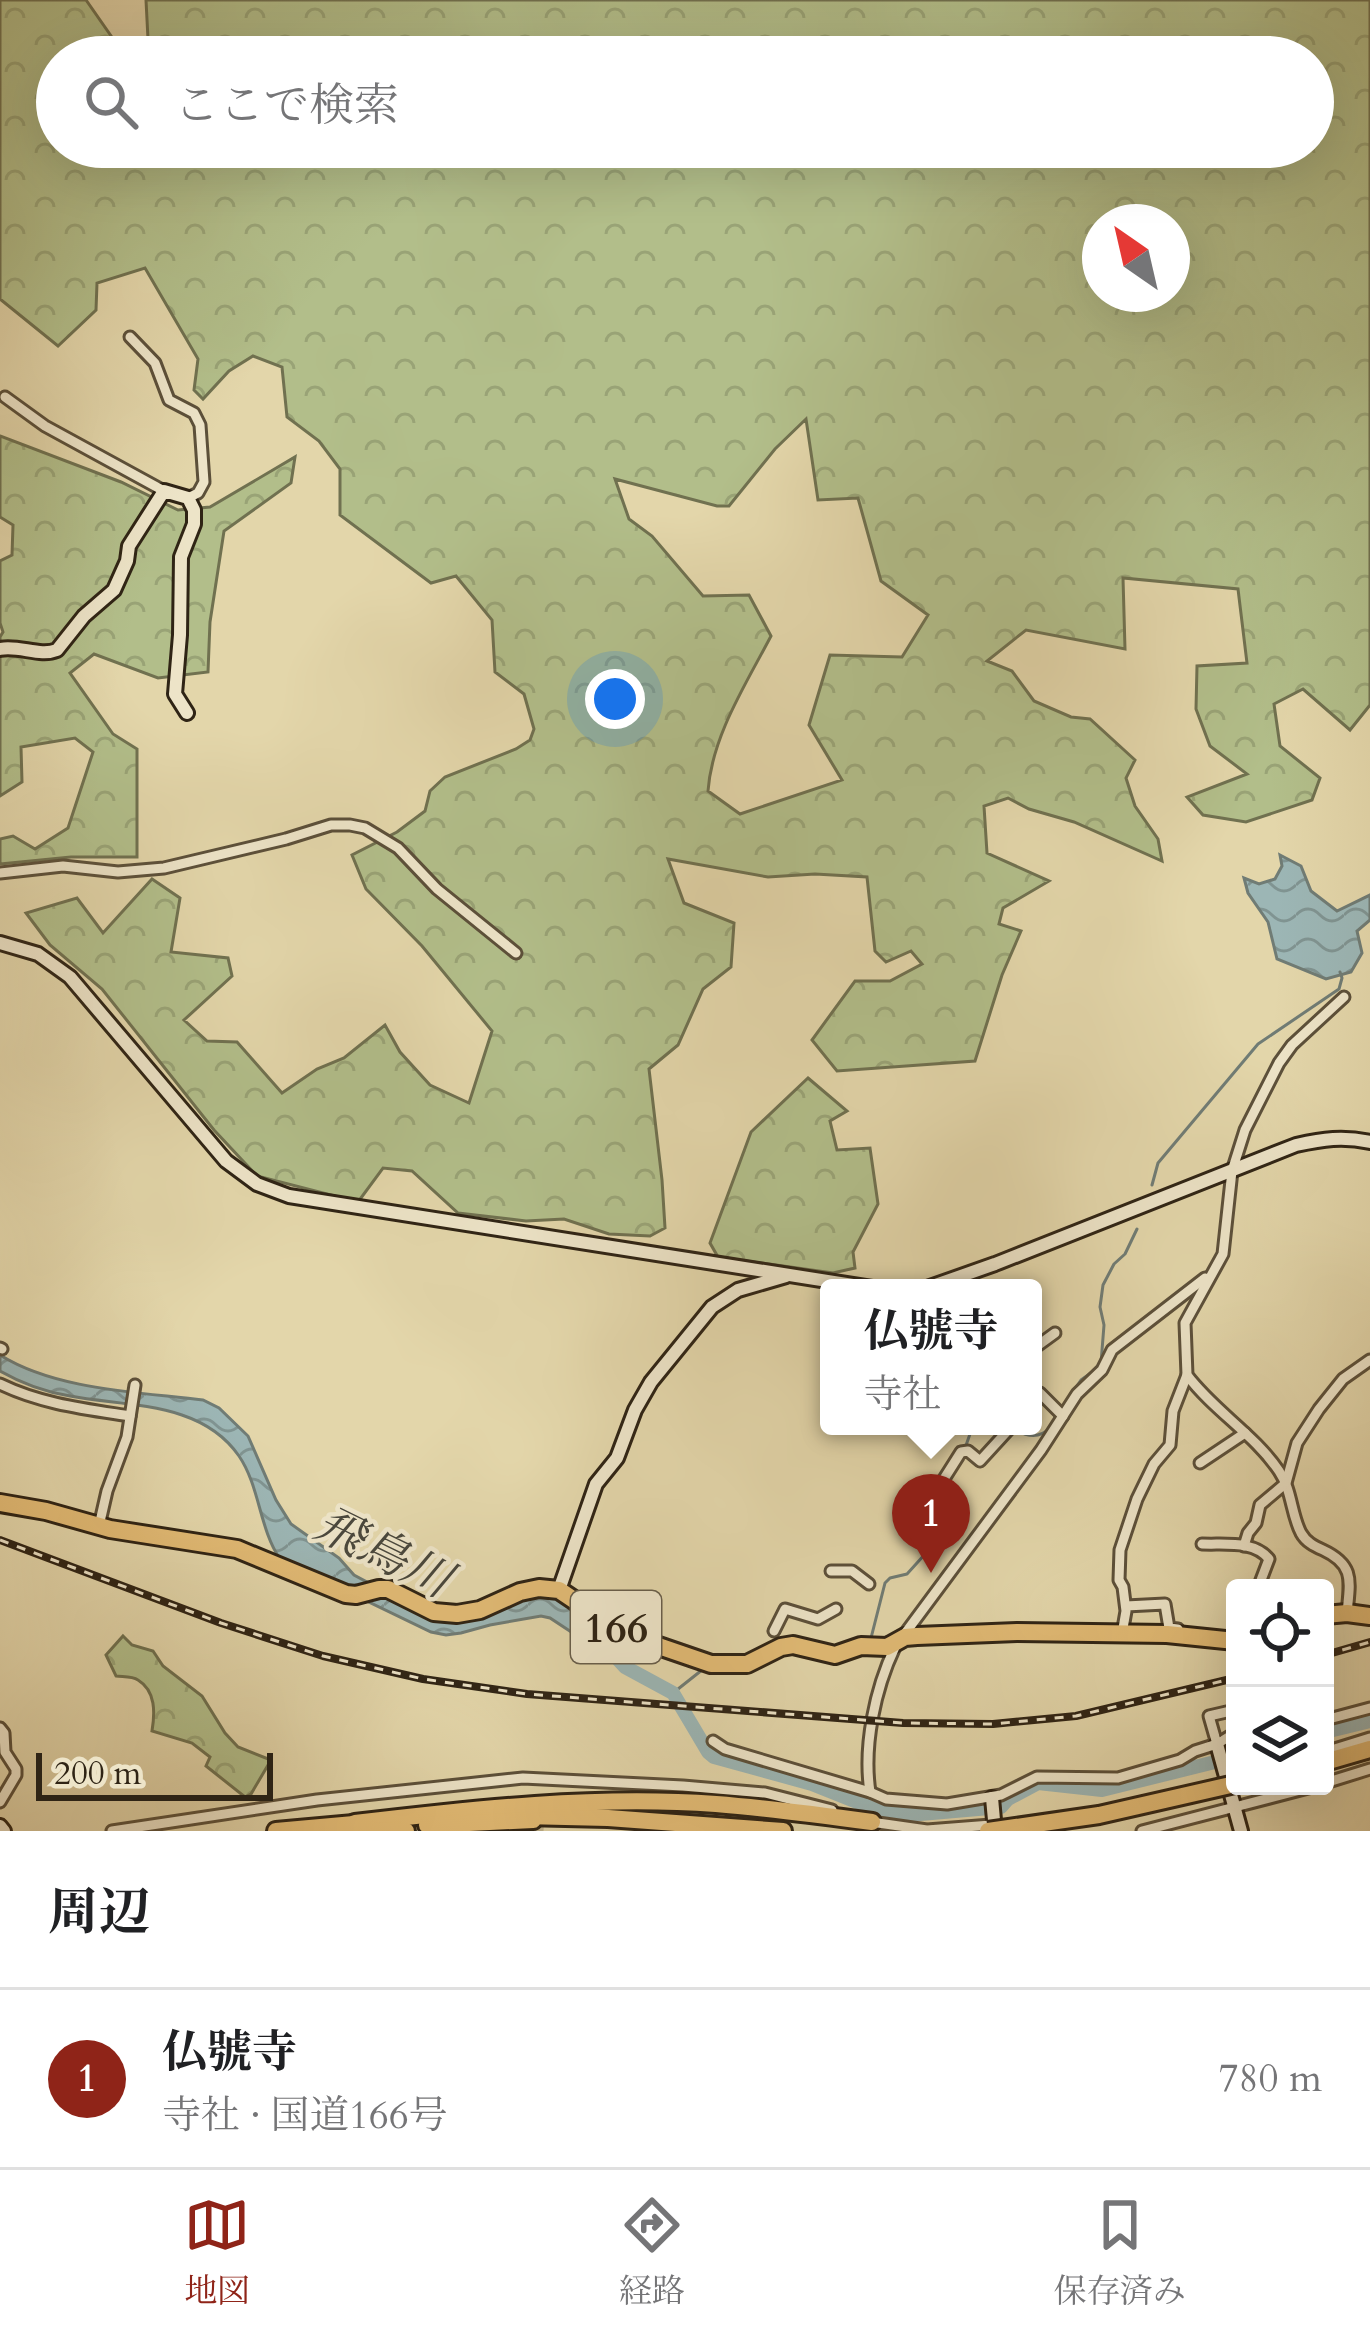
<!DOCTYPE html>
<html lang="ja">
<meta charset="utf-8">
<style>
body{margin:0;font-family:Cardo,"Noto Serif JP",serif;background:#f6f6f6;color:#202124}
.controls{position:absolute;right:36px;bottom:36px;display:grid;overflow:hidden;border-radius:12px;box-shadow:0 12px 48px #0002}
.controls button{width:108px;height:108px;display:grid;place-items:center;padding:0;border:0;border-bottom:3px solid #e0e0e0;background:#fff;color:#202124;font:60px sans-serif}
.compass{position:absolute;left:1082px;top:204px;width:108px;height:108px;border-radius:50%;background:#fff;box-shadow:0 12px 48px #0002;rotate:326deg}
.scale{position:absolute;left:36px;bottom:30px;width:237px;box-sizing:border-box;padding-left:12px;border:6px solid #2f2415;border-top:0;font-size:33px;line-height:42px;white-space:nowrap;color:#2f2415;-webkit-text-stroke:9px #ede4c8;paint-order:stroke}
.you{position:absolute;left:615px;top:699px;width:42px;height:42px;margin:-30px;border:9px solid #fff;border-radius:50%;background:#1a73e8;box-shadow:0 0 0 18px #1a73e833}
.badge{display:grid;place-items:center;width:78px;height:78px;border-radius:50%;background:#8f2418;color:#fff;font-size:39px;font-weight:700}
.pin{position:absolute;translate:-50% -99px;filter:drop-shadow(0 3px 6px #0008)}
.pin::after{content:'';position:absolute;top:63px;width:42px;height:36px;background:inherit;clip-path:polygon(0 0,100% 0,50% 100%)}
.popup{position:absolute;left:820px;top:1279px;width:222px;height:156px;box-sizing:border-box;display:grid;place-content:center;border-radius:12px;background:#fff;filter:drop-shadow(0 3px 9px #0005);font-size:39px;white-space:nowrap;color:#757577}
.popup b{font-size:45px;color:#202124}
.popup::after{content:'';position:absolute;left:50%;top:100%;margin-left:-24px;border:24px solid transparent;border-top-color:#fff}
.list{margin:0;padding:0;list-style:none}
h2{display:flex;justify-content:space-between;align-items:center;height:156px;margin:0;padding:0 48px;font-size:51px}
h2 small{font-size:39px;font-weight:400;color:#757577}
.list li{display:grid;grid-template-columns:78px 1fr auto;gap:36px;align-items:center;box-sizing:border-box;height:180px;padding:0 48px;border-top:3px solid #e0e0e0}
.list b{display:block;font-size:45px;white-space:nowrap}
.list p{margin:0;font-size:39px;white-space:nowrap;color:#757577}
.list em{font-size:39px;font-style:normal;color:#757577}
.icon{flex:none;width:66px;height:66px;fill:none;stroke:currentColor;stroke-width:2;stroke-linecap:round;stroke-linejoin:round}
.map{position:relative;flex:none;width:1370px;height:1831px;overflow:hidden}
.search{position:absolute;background:#fff;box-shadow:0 12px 48px #0002;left:36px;right:36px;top:36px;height:132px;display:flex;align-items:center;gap:30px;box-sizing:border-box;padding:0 42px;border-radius:66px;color:#757577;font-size:45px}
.sheet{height:336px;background:#fff}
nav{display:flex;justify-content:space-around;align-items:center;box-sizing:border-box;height:168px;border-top:3px solid #e0e0e0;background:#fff;font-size:33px;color:#757577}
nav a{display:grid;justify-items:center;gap:6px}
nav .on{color:#8f2418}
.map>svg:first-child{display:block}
.forest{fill:url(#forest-crowns);stroke:#707150;stroke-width:3;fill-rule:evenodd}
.water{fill:url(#water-waves);stroke:#707c75;stroke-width:3}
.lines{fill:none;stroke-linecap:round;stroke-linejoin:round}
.stream{stroke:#707c75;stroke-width:3}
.river{stroke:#9cb6b5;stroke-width:14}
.street-tunnel{stroke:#bfb28c;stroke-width:9;stroke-dasharray:9 4.5;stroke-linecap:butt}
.street-casing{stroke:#5c503a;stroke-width:15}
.secondary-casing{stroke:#2f2415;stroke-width:18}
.highway-casing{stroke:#2f2415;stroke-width:22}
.street{stroke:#ede4c8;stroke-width:9}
.secondary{stroke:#ede4c8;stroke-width:12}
.highway{stroke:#e2bb75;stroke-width:16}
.rail-casing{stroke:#2f2415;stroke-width:8}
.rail{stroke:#ede4c8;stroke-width:3;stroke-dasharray:9;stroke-linecap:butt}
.highway-bridge-casing{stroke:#2f2415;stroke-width:22;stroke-linecap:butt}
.highway-bridge{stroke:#e2bb75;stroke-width:16}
.labels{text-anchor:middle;stroke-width:9;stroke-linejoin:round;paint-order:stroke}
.shield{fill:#ede4c8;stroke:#685e4b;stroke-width:3}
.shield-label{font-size:42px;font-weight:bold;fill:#2f2415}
.water-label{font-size:48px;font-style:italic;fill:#4a483d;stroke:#ede4c8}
</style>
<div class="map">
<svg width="1370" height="1831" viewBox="0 0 1370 1831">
<defs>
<pattern id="forest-crowns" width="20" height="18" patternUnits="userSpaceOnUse" patternTransform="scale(3)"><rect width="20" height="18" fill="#b2be8a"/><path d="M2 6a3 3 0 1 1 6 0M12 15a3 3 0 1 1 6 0" fill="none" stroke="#99a376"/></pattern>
<pattern id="water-waves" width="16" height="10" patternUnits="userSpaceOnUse" patternTransform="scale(3)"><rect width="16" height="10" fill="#9cb6b5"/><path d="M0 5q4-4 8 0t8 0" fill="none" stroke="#809492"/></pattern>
</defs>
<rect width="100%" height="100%" fill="#e3d6aa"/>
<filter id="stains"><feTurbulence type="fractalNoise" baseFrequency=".00167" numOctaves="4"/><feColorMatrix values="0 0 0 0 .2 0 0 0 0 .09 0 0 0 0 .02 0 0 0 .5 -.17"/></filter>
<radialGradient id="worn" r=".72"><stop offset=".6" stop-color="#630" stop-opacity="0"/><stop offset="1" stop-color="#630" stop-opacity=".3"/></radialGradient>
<g class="forest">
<path d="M0,0h86l37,53 25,-14 -2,-39h1224v705l-20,25 -47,-41 -29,15 6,42 40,32 -8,22 -66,22 -43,-7 -16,-18 60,-23 -37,-28 -14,-37 1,-43 50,-3 -9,-74 -115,-11 2,71 -99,-19 -39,31 25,10 22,30 37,16 19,2 45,41 -9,18 9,28 23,33 4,22 -88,-39 -45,-13 -21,-11 -24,8 3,47 62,28 -46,27 -4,16 22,7 -19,44 -27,86 -138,10 -25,-31 43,-59h35l32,-17 -11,-13 -25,11 -11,-11 -8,-74 -52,-3 -47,3 -100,-18 16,44 50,20 -3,44 -28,22 -25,56 -29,24 13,111 3,48 -15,8 -41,-2 -45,-15 -38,2 -68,-8 -46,-42 -29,-3 -25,34 -101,-26 -43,-46 -112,-141 -52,-44 -24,-32 51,-15 26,35 49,-54 28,19 -9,54 57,6 4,18 -48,44 23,21 30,1 45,51 35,-24 27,-11 41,-33 15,27 30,33 39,18 23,-72 -70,-85 -56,-57 -14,-34 45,-23 28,-21 5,-20 15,-14 71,-28 14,-9 4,-11 -10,-35 -29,-22 -3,-52 -36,-44 -25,7 -91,-68v-46l-21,-28 -32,-24 -5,-50 -29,-11 -24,15 -26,28 -9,-9 4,-31 -53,-91 -48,15 -1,27 -38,36 -58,-47zM57,57h1256v90h-1256zM1100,222h72v72h-72zM806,419l12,81 40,-2 23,83 47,34 -26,42 -72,-2 -21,70 33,55 -102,34 -32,-23c4,-55 38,-107 63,-155l-22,-41 -46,1 -51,-60 -23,-17 -14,-40 102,27h12l46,-57z"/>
<polygon points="0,436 121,482 178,510 210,507 295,457 291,483 224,531 210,622 208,672 158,678 94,654 70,673 113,734 137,749 137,857 71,857 0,864 0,839 13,836 35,849 68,828 93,752 75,738 21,747 22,782 0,796 0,637 3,632 0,623 0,561 12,555 13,525 0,517"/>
<polygon points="808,1078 847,1111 830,1121 837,1150 870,1148 878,1204 853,1252 855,1268 833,1273 718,1257 710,1243 751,1132"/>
<path d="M123,1636l9,9 21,6 10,15 39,30 23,37 13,14 33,13 -20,34 -6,3 -39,-31 4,-9 -18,-14 -40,-12c3,-18 4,-40 -14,-51 -6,-4 -15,-3 -22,-4l-10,-21z"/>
</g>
<g class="water">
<polygon points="1280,855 1301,866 1311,891 1337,911 1370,895 1370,920 1357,931 1362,953 1351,972 1326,979 1277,959 1268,922 1248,893 1244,878 1259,884 1275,879 1282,866"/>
<path d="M0,1355c56,35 138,37 203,45l16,8 29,28 28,64 15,24 48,34 15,17 71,38 91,-15 41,-3 76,51 -39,1 -44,-29 -9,-2 -51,9 -29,8 -15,2 -15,-3 -151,-73c-21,-31 -20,-72 -41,-103 -38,-55 -111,-49 -169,-60 -25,-4 -49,-13 -70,-25z"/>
</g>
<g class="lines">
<g class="stream">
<polyline points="1152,1185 1158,1163 1258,1044 1339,989 1342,978 1340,972"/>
<polyline points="1061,1409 1081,1380 1095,1370 1101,1363 1104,1325 1100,1307 1103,1285 1114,1264 1125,1254 1137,1229"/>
<path d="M1016,1430c12,7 24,8 34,-2"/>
<polyline points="964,1451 970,1434 977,1426"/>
<path d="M871,1638l14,-55 5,-5 17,-4 19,-21c-9,-35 21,-64 35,-93"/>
<polyline points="673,1693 702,1670"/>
</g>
<g class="river">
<polyline points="600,1637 607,1642 614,1655 625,1667 673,1693 708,1752 714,1757 812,1784 872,1808 909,1815 1001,1807 1008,1799 1038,1783 1102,1790 1235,1757"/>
<polyline points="1325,1732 1370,1721"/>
</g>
<polyline class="street-tunnel" points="539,1831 541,1795"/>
<g class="street-casing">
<g id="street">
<polyline points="130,337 155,363 169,400 194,413 200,425 204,482 198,493 188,498"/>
<polyline points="5,397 45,426 164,491"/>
<polyline points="0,873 63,866 118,872 164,868 286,839 331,825 350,825 365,828 398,848 437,889 516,953"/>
<path d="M1344,997l-52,48 -13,18 -34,67 -13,41 -9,83 -38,69 2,52c27,36 67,59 92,96 13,19 12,43 22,62 5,9 13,13 22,17 32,15 27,31 24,63"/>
<polyline points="0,1348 2,1349"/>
<polyline points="1033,1349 1055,1333"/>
<path d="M0,1384c41,20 85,25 130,32"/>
<polyline points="1033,1393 1040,1393 1063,1416"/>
<polyline points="1200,1463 1245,1433"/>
<polyline points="942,1482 961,1452 968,1451 980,1461 1012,1426"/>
<polyline points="99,1526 107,1491 127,1437 135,1385"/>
<path d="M1202,1544c23,1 52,-4 67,15l-11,29"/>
<polyline points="1244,1546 1248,1533 1256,1523 1260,1505 1286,1483 1297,1443 1319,1409 1343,1379 1370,1360"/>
<polyline points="831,1571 852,1571 869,1584"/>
<polyline points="1126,1606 1165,1604 1169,1628 1178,1629"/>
<polyline points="774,1631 785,1609 818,1619 836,1609"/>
<polyline points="1122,1634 1126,1611 1123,1587 1119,1580 1120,1550 1137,1499 1154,1464 1170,1445 1173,1411 1187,1375"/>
<polyline points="1325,1720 1370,1708"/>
<polyline points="0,1728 4,1733 5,1752 16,1769 16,1775 0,1802"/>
<polyline points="713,1741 725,1749 870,1792 886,1799 947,1804 1001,1795 1037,1777 1118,1778 1180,1760 1195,1751 1217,1744 1235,1733"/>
<polyline points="1217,1744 1209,1716 1235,1710"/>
<polyline points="1325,1752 1370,1738"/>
<polyline points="1325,1783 1370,1769"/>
<path d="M870,1792c-7,-46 5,-103 25,-145l146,-197 36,-56 25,-24 10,-20 93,-72"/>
<polyline points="871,1822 927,1830 991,1825"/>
<polyline points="112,1831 317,1800 523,1778 683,1786 765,1793 832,1810"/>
<polyline points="1142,1831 1316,1786"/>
</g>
</g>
<g class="secondary-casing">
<g id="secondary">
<path d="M0,649c19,-4 40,8 57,1l27,-34 30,-26 13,-29 2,-15 35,-55 24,7 6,12v14l-13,33 -1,78 -5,59 12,19"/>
<polyline points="0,943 38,954 70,977 226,1161 257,1184 289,1196 872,1288"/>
<path d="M927,1288l68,-24 301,-119c27,-6 47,-9 74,-3"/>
<polyline points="559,1590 596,1484 617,1458 635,1410 651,1382 712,1307 738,1290 786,1276"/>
<polyline points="1217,1744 1241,1831"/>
<polyline points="992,1798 995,1831"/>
<polyline points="0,1826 4,1831"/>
</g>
</g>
<g class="highway-casing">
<g id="highway">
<polyline points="0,1503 46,1511 110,1529 237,1549 346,1594 356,1595 379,1589 388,1589 434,1612 457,1614 480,1610 520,1592 539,1588 559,1590 611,1625 644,1641 711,1664 747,1664 781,1647 793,1645 835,1655 861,1646 887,1647 905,1637 917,1636 1017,1632 1167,1634 1235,1641"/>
<polyline points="1325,1615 1347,1613 1370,1616"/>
<polyline points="1325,1762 1370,1749"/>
<polyline points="523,1816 608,1818 783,1831"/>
<path d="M355,1823c119,-14 241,-28 361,-19 52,4 104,11 156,18"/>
<polyline points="427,1825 533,1820"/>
<polyline points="371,1830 406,1831"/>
<polyline points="276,1831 365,1823"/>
</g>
</g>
<use href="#street" class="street"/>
<use href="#secondary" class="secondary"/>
<use href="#highway" class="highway"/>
<g class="rail-casing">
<g id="rail">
<polyline points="0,1540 221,1623 323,1656 423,1679 527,1694 903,1723 993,1724 1076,1716 1235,1678"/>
<polyline points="1325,1655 1370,1642"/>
</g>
</g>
<use href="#rail" class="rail"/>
<g class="highway-bridge-casing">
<polyline id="highway-bridge" points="988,1831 1099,1815 1235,1784"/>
</g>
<use href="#highway-bridge" class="highway-bridge"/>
</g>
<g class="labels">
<rect class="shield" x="571" y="1591" width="90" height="72" rx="9"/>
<g class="shield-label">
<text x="616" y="1642">166</text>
</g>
<g class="water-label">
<text transform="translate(384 1551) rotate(26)" y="17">飛鳥川</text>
</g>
</g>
<rect width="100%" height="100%" filter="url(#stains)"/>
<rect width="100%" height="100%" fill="url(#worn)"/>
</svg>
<div class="controls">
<button><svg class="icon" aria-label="locate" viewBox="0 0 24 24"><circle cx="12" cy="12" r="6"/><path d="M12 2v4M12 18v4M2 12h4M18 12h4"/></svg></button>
<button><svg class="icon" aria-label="layers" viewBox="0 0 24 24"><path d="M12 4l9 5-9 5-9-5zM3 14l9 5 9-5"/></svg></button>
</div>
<svg class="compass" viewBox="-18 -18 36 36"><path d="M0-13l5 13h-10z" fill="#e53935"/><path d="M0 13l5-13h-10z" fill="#757577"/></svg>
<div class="scale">200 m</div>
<div class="you"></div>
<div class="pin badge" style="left:931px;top:1573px">1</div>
<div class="popup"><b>仏號寺</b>寺社</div>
<div class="search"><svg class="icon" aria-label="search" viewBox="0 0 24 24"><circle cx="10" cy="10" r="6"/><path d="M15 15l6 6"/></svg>ここで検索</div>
</div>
<section class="sheet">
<h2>周辺<small></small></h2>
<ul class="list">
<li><span class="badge">1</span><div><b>仏號寺</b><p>寺社 · 国道166号</p></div><em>780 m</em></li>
</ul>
</section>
<nav>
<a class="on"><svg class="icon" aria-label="map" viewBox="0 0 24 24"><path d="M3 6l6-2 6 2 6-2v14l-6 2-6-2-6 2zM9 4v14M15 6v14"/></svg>地図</a>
<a><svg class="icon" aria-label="directions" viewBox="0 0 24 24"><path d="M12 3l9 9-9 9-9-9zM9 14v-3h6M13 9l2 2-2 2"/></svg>経路</a>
<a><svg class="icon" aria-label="saved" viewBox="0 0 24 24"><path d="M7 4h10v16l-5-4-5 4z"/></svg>保存済み</a>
</nav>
